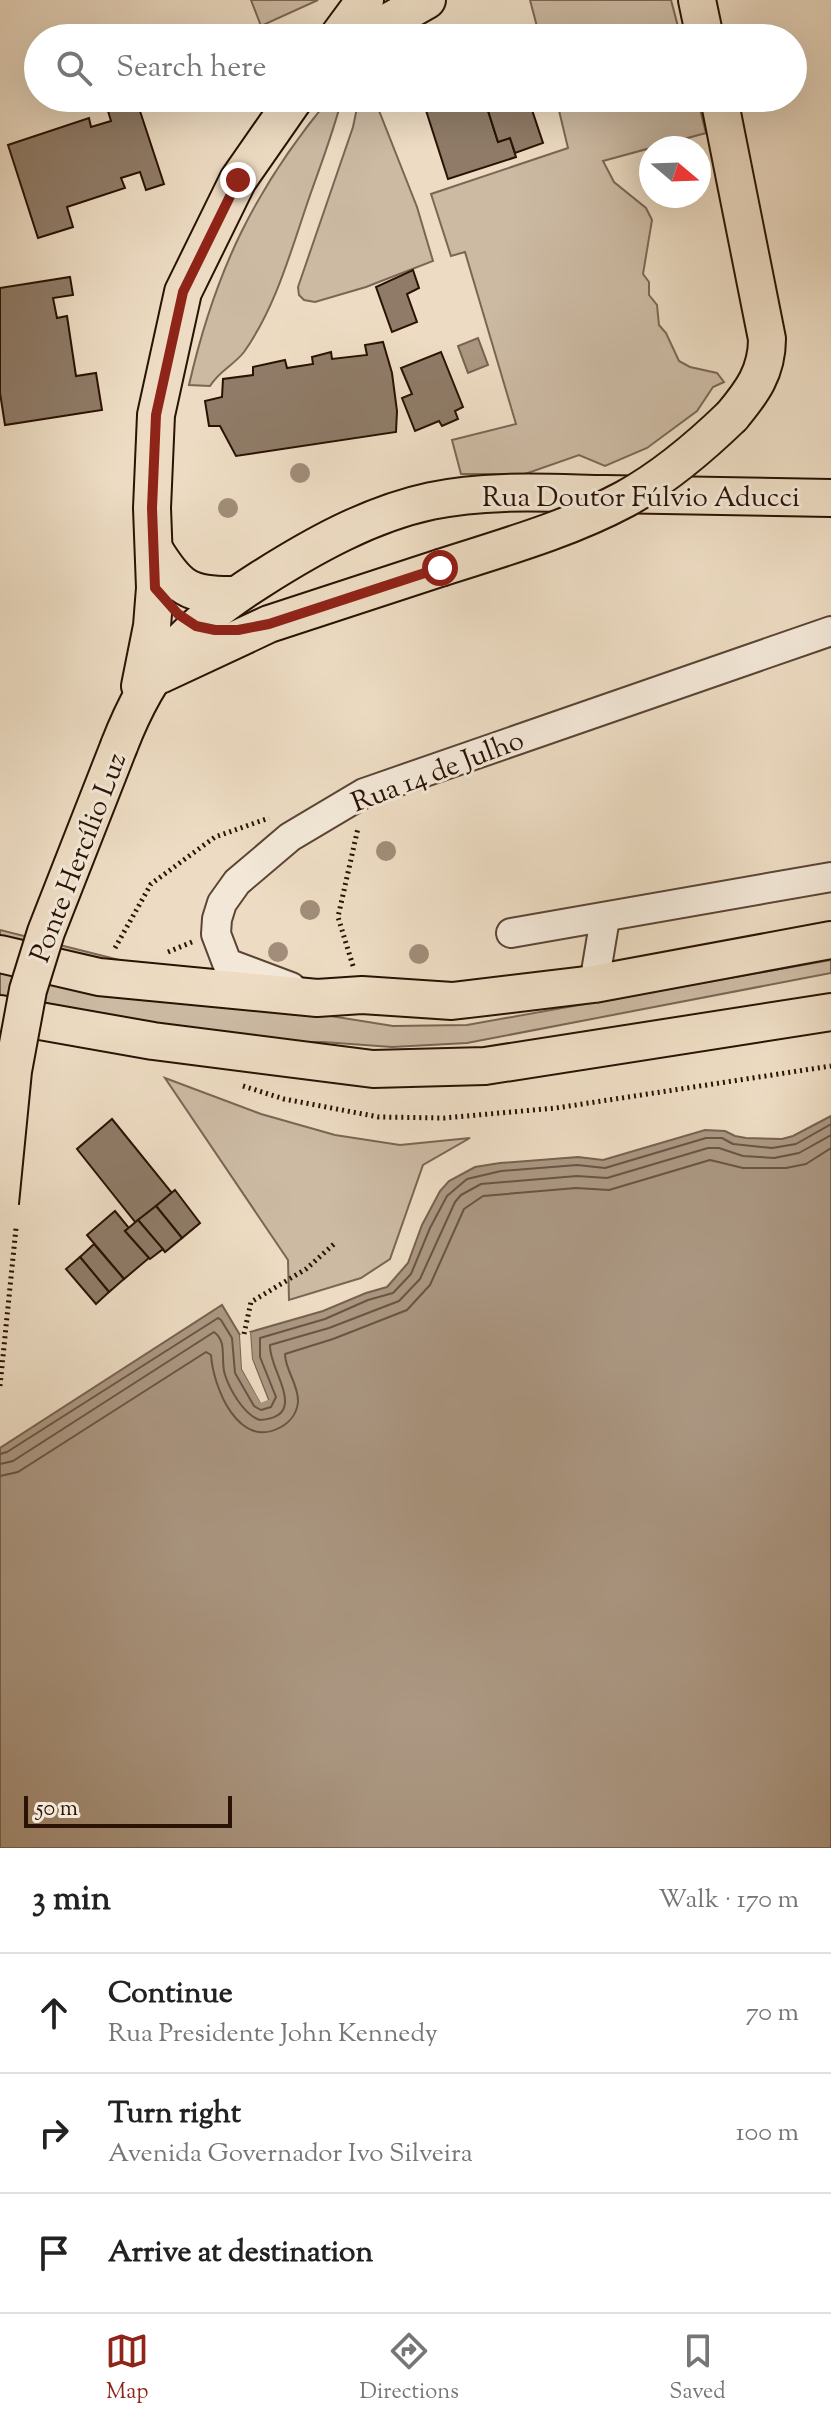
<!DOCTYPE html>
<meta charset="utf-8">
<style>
body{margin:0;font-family:"Sorts Mill Goudy",serif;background:#f2f2f2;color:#222}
.compass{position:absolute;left:639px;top:136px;width:72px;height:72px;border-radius:50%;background:#fff;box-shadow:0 8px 32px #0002;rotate:109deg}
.scale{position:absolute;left:24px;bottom:20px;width:208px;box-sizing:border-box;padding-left:8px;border:4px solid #2a1204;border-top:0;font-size:22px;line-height:28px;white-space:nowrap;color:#2a1204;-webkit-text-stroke:6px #f3e8d8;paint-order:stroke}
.stop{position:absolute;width:24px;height:24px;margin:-18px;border:6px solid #8f2418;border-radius:50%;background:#fff}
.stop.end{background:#8f2418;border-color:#fff;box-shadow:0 2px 8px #0008}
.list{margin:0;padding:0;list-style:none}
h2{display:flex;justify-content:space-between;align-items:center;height:104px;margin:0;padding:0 32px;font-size:34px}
h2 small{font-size:26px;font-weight:400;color:#767676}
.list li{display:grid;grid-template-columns:52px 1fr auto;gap:24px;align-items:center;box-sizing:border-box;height:120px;padding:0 32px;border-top:2px solid #e0e0e0}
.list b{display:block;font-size:30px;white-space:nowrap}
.list p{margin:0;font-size:26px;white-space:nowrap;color:#767676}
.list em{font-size:26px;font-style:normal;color:#767676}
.icon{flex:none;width:44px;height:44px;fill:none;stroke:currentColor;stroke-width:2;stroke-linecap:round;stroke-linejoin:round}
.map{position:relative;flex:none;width:831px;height:1848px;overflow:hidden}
.search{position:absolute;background:#fff;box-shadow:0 8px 32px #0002;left:24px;right:24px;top:24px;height:88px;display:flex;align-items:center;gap:20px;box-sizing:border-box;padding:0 28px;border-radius:44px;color:#767676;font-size:30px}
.sheet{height:464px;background:#fff}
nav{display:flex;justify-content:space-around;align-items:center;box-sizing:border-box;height:112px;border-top:2px solid #e0e0e0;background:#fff;font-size:22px;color:#767676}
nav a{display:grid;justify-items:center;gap:4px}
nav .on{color:#8f2418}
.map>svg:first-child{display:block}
.green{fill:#ccbaa3;stroke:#7b6654;stroke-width:2}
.water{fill:#ab9782;stroke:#776250;stroke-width:2}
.pier{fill:#eddcc3}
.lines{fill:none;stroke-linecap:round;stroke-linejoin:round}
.shore{stroke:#6a5443;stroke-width:2}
.building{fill:#8f7b67;stroke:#2a1204;stroke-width:2}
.minor-casing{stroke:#5b4434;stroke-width:32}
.major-casing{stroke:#2a1204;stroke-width:40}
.path{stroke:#2a1204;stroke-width:5;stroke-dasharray:2 4;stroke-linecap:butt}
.minor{stroke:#f3e8d8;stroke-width:28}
.major{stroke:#eddcc3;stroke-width:36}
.major-bridge-casing{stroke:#2a1204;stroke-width:40;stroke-linecap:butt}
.path-bridge{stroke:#2a1204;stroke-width:5;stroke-dasharray:2 4;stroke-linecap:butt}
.major-bridge{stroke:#eddcc3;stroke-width:36}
.tree{fill:#a18d79}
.route{stroke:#8f2418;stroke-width:10}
.labels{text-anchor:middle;stroke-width:6;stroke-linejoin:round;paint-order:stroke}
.street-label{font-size:28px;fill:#2a1204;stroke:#f3e8d8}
</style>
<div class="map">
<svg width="831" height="1848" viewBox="0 0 831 1848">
<rect width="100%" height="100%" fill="#eddcc3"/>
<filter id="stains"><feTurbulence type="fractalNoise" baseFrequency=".0025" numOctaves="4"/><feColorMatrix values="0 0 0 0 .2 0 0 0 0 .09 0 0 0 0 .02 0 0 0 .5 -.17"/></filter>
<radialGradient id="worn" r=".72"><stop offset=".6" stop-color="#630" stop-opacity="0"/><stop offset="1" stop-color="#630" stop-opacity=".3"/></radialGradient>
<g class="green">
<polygon points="251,0 318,0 261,26"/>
<polygon points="530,0 671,0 681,38 540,38"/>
<path d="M330,98h12c-9,36 -23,71 -35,106 -17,50 -32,104 -63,148 -11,14 -24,18 -34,34l-21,-1c26,-114 66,-197 141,-287z"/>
<polygon points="359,98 374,98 417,207 433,261 366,287 315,302 304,300 299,295 298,287 353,127"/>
<polygon points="556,98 697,98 706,133 603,161 614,182 646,208 652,220 643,274 649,282 649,295 657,305 659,325 666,333 679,361 690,367 717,373 724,382 713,387 697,411 647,448 605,466 579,455 525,474 461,474 452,440 516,424 465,252 451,256 431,194 568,148"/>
<polygon points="0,930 191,978 318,1014 393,1026 467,1025 831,960 831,973 467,1043 392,1047 323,1042 99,1043 0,1032"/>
<polygon points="165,1078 261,1114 335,1135 400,1145 470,1138 423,1165 390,1259 361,1278 289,1300 288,1260"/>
</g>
<g class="water">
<polygon points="478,338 488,365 468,373 458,346"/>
<polygon points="831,1116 831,1848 0,1848 0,1448 222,1305 240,1335 242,1369 261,1402 268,1399 252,1359 250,1332 323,1311 366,1293 387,1287 408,1263 422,1225 440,1191 449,1181 475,1167 500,1163 578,1157 603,1160 705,1130 725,1131 735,1136 746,1138 782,1139 793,1136"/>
</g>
<polygon class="pier" points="250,1332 252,1359 268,1400 261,1403 242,1369 240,1335 243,1334 246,1368 263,1398 249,1360 246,1333"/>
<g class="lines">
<g class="shore">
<polyline points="0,1454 7,1452 218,1318 221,1320 232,1338 235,1373 254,1406 261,1410 271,1407 276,1397 260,1357 260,1338 325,1319 368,1300 393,1293 411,1274 430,1228 447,1196 467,1179 501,1171 577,1165 605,1168 706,1138 722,1138 733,1144 772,1148 796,1144 831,1124"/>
<path d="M0,1464l13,-3 201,-129c14,10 6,28 11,43 5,15 19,40 35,45 51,-3 8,-51 10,-75l59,-17 70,-27 21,-22 35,-77 6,-7 20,-11 96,-8 30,2 101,-30h11l24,8 31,2 25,-5 32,-18"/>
<path d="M0,1476l18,-4 188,-120 5,3c2,31 27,96 70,72 9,-5 16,-14 17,-25 1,-17 -13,-32 -13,-48l48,-15 74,-29 23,-25 34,-76 19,-13 93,-8 33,2 101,-30 33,8h43l20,-4 25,-16"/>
</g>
</g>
<g class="building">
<polygon points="422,98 484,98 498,142 510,138 516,157 448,179"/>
<polygon points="484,98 528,98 543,143 515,153 510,138 498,142"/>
<polygon points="137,102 164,184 146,190 140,172 121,178 125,188 67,207 73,227 38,238 8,145 89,118 91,127 111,121 108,111"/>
<polygon points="413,270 419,288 407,294 417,322 392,332 376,287"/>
<polygon points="70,277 73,295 53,298 57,318 67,316 76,376 96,373 102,410 5,425 0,393 0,288"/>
<polygon points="383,342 392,373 397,411 396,432 236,456 220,426 209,426 205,401 222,397 223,379 253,375 253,367 285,360 287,368 313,364 312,357 331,352 332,359 367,355 365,345"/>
<polygon points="441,352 463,407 455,411 458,419 442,426 439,421 415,431 402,398 412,394 401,368"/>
<polygon points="112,1119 172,1193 136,1223 77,1149"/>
<polygon points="175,1190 200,1223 182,1238 156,1206"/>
<polygon points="156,1206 182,1238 165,1252 138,1220"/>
<polygon points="115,1211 129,1228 125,1231 149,1258 124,1279 87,1235"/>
<polygon points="138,1220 163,1249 150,1259 125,1231"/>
<polygon points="94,1244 124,1279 109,1292 80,1257"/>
<polygon points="80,1257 109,1292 96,1304 66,1269"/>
</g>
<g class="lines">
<g class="minor-casing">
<g id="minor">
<polyline points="511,933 831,877"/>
<polyline points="594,984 605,918"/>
<polyline points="291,987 227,963 216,934 217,919 222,903 237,882 290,837 364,793 831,631"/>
</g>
</g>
<g class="major-casing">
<g id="major">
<polyline points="697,0 705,38"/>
<polyline points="337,38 365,0"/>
<polyline points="360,38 427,0"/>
<path d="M719,98l48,241c0,33 -15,53 -35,77"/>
<path d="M154,549c24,39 34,47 81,46"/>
<polyline points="160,675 269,624 440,568"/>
<polyline points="140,686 152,626 155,588 152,508 156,415 183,292 238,180 295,98"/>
<path d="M119,746c32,-83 68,-120 142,-167 52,-33 109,-65 170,-78 58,-12 117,-8 175,-7 75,1 150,2 225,4"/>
<polyline points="0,954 99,977 317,998 362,995 452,1001 594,984 831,940"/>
<polyline points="0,1014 153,1041 373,1069 485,1066 831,1012"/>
</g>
</g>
<g class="path">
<polyline points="115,948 151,884 215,837 269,818"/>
<polyline points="168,952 192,942"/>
<polyline points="353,966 338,917 358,828"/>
<polyline points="243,1086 284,1099 379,1117 444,1118 556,1108 831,1066"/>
<polyline points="244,1334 251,1302 306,1269 334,1244"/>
</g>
<use href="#minor" class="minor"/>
<use href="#major" class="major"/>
<g class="major-bridge-casing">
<g id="major-bridge">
<path d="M440,568c62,-20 127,-38 185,-69 40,-22 74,-51 107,-83"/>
<polyline points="0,1203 13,1071 28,990 46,932 119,746"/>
</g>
</g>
<polyline class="path-bridge" points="0,1386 16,1228"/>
<use href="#major-bridge" class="major-bridge"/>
</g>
<g class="tree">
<circle cx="300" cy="473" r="10"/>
<circle cx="228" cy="508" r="10"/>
<circle cx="386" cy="851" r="10"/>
<circle cx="310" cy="910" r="10"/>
<circle cx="278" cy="952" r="10"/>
<circle cx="419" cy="954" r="10"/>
</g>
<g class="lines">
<polyline class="route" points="238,180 183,292 156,415 152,508 155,588 178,614 196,626 215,630 238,630 269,624 440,568"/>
</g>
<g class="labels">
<g class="street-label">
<text x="641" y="506">Rua Doutor Fúlvio Aducci</text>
<text transform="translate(437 770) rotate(-21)" y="10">Rua 14 de Julho</text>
<text transform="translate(77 857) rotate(-69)" y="10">Ponte Hercílio Luz</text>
</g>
</g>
<rect width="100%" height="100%" filter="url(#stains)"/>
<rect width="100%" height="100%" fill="url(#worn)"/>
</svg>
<svg class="compass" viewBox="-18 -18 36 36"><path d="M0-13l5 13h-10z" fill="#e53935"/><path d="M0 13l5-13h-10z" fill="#767676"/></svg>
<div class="scale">50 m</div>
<div class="stop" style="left:440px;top:568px"></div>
<div class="stop end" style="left:238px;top:180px"></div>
<div class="search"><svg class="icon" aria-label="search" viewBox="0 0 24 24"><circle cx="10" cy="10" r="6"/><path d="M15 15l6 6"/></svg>Search here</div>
</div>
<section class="sheet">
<h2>3 min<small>Walk · 170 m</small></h2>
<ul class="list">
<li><svg class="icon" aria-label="ahead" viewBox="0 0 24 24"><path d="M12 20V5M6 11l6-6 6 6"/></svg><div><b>Continue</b><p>Rua Presidente John Kennedy</p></div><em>70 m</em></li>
<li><svg class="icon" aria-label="right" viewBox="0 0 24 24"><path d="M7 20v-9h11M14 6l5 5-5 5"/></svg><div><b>Turn right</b><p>Avenida Governador Ivo Silveira</p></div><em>100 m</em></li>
<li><svg class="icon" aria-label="arrive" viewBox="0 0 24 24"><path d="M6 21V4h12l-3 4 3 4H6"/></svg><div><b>Arrive at destination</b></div></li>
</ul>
</section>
<nav>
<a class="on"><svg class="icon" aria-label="map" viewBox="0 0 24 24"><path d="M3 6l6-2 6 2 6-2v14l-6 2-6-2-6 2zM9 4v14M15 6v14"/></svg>Map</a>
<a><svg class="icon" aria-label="directions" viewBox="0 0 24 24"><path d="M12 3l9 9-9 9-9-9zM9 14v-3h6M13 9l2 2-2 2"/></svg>Directions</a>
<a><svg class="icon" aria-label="saved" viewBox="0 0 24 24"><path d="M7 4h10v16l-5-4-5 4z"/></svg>Saved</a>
</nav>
